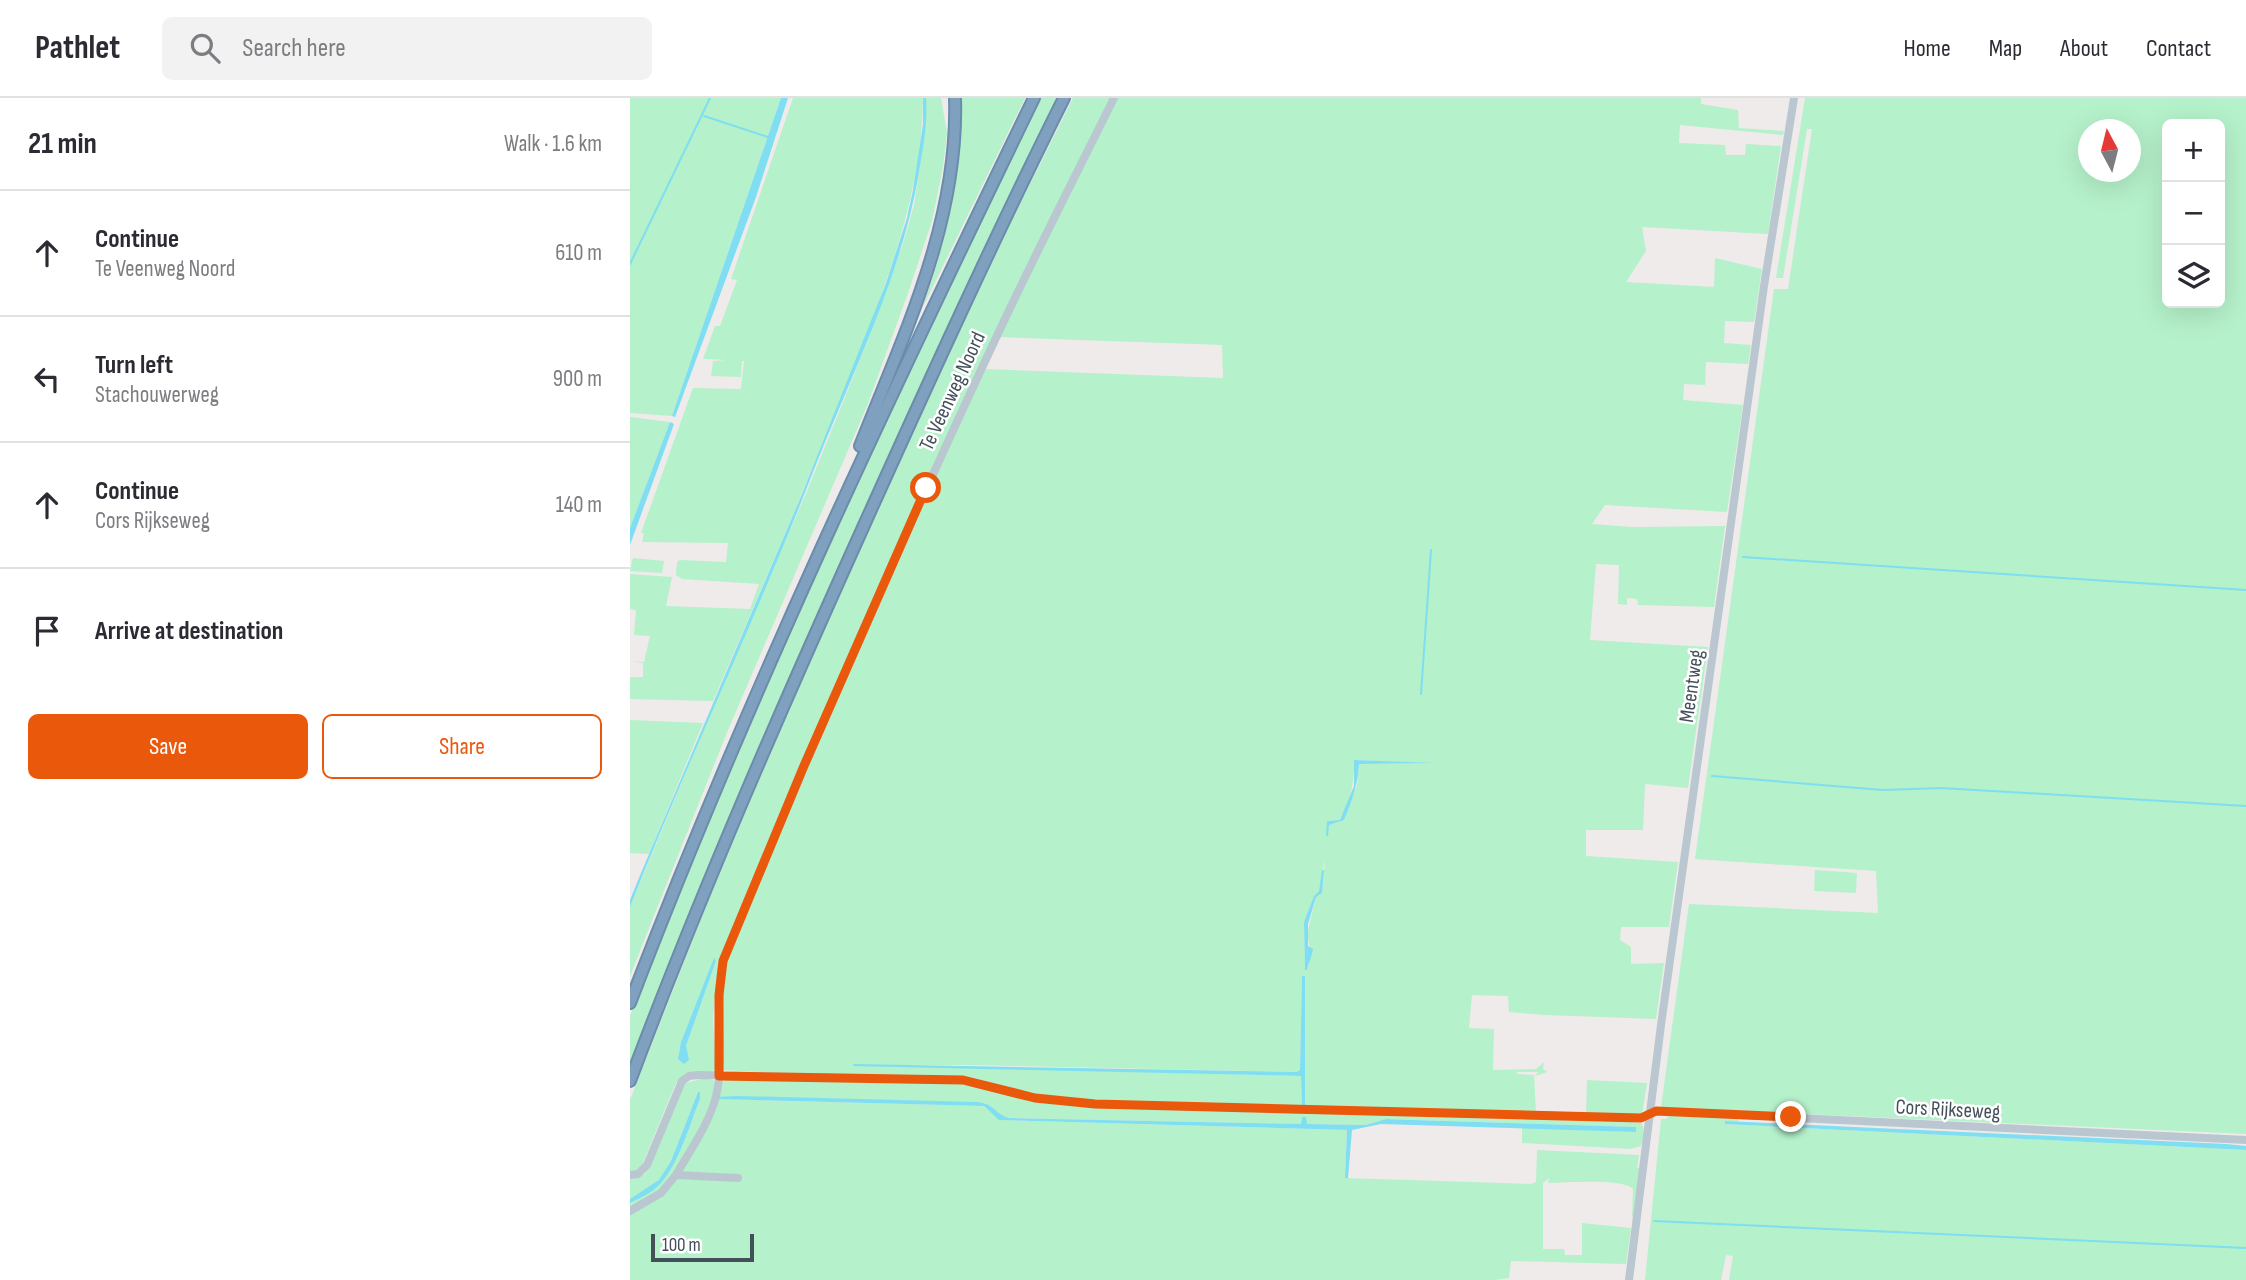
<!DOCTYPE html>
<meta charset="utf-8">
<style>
body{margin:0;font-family:"Sofia Sans Condensed",sans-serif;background:#f2f2f3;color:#2b2b33}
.controls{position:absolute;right:21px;top:21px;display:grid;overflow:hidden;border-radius:10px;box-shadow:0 7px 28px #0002}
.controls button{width:63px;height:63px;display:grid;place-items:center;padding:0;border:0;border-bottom:2px solid #e1e1e2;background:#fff;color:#2b2b33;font:35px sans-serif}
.compass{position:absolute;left:1448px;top:21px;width:63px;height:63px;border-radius:50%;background:#fff;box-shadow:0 7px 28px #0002;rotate:353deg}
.scale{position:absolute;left:21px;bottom:18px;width:103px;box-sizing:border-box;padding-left:7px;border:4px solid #43505a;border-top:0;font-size:19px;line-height:24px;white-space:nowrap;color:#43505a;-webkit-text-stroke:5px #fff;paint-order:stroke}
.stop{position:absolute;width:21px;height:21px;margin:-16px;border:5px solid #ea580c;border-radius:50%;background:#fff}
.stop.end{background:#ea580c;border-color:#fff;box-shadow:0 2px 7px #0008}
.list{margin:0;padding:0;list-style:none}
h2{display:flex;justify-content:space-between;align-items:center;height:91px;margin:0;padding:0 28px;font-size:30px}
h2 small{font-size:23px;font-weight:400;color:#7c7c81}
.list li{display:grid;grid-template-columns:46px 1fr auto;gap:21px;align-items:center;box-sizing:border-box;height:126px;padding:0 28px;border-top:2px solid #e1e1e2}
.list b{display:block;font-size:26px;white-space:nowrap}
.list p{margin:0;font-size:23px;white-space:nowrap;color:#7c7c81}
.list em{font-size:23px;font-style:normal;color:#7c7c81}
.actions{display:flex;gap:14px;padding:21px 28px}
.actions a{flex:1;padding:16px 0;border:2px solid #ea580c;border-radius:10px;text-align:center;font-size:24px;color:#ea580c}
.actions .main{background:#ea580c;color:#fff}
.icon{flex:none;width:38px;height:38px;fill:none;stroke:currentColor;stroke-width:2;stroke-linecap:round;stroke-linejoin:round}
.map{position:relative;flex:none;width:1616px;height:1182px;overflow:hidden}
header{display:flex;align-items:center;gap:42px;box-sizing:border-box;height:98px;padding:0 35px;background:#fff;border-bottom:2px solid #e1e1e2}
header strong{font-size:33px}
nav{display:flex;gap:38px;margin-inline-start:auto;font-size:24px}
.search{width:490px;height:63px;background:#f2f2f3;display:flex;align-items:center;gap:18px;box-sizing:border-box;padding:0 24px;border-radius:10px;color:#7c7c81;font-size:26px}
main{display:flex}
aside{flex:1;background:#fff}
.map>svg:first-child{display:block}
.green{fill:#b5f1ca;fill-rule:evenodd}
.water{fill:#7fdef1}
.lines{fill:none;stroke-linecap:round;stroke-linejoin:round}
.stream{stroke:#7fdef1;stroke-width:2}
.highway-casing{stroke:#6b8cab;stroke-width:14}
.minor{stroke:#bbc7d0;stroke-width:8}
.highway{stroke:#7fa1bf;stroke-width:10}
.route{stroke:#ea580c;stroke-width:9}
.labels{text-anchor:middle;stroke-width:5;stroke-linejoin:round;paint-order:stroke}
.street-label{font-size:21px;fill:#43505a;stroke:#fff}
</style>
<header>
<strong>Pathlet</strong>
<div class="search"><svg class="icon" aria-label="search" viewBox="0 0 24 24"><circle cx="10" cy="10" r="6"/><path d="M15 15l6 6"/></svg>Search here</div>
<nav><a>Home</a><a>Map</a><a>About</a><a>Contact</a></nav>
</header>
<main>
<aside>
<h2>21 min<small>Walk · 1.6 km</small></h2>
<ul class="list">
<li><svg class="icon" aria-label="ahead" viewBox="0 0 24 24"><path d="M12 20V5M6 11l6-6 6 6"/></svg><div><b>Continue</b><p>Te Veenweg Noord</p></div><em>610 m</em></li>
<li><svg class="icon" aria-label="left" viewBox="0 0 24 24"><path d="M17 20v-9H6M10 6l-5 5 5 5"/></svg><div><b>Turn left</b><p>Stachouwerweg</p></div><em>900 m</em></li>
<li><svg class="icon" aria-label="ahead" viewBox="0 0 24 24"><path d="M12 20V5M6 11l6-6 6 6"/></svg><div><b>Continue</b><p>Cors Rijkseweg</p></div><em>140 m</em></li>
<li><svg class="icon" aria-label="arrive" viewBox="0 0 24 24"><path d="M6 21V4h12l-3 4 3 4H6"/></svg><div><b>Arrive at destination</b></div></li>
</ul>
<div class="actions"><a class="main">Save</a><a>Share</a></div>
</aside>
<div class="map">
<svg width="1616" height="1182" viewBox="0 0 1616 1182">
<rect width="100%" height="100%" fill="#efebeb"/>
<g class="green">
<polygon points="0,0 151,0 42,318 0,315"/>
<path d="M163,0h130c-1,103 -41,196 -78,290 -42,105 -87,209 -132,313l-83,-2v-22h13v-14l-13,-2 14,1 6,-26 -16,-1 2,-25 -6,-1v-35l42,3 -6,29 84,3 9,-25 -77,-5 -6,-4 1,-13 3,-2 46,2 2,-19 -86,-1 2,-9h-3l52,-145 48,1 3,-28h-2l-1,16 -30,-1 2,-15 14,-1 -24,-1 12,-33h5l17,-46 -6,-1z"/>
<polygon points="296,0 311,0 317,35 313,69 302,123 278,195 237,308 98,632 0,878 0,809 86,601 177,393 238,242 272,149 284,107 295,32"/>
<path d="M330,0h65l-103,211c25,-68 39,-139 38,-211z"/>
<path d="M410,0h21c-65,127 -126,256 -185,385 -88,193 -171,388 -246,587v-54l73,-183 94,-221 94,-209z"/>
<path d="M443,0h40l-213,443 -184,443 -3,36 3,49 -5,3 -28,4 -7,7 -34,82 -6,6h-6v-71l88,-225 79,-188 115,-256 95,-201zM84,861l2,2 -30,85 -8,13 3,-17z"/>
<path d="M486,0h585v6l37,6 1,18 45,3 -1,4 -103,-10 -1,18 46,2 1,10h19l1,-11 35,2 -13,88 -126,-7 4,24 -20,31 88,5 1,-29 47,11 -8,53 -29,-1 -1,22 27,2 -3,19 -42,-2 -1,23 -21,-1 -1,16 60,5 -16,107 -122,-7 -13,19 40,3 93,-1 -11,81 -76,-2 -1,-6 -10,-1v7l-9,-1 1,-39 -23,-1 -6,76 118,7 -20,141 -43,-4 -2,46h-57v26l92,6 -9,65h-48l-1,13 11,7v17l33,-1 -8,56 -111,-4 -36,-3 -1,-16 -36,-1 -3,33 25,1 -1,41 43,-1 8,-7 -1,7 4,3 -12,4 3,-4h-21v2l17,1 2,38 -464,-13 -25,-3 -54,-13 -271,-14 1,-100 44,-111 216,-490 240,9 -1,-33 -224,-8zM725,662l68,3 -64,1 -2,21 -13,35 -15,5 -2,11v-15l13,-1c12,-18 13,-38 15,-60zM695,761l-3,34 -6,4 -9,37 4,20 -3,15h-3l-1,-47 10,-26 5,-5zM672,879h3v127h-3l-1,-28 -448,-11h113l332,7 2,-1z"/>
<path d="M1175,0h441v1036l-507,-23 -1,11 -12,-1 -1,3 521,26v130h-517l4,-24 -7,-1 -5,25h-76l16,-161h6l2,-11 -8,-1 28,-203 189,9 -2,-42 -181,-12 79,-570h14l24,-160h-5l-24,149h-7zM1537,26h53v179h-53zM1458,32h42v42h-42z"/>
<polygon points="0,319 40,324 0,430"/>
<polygon points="3,460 34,463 32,475 0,473"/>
<polygon points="0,622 73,625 19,756 0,755"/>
<polygon points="1185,772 1227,775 1226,795 1184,793"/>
<path d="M75,980l8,2 2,3c-1,23 -38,93 -56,107 -9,7 -20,12 -29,18v-5c41,-21 54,-63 70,-104l-2,-7 -27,69 -12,20 -29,18v-20l15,-5 7,-14 29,-71 5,-6z"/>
<path d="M97,981l231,3 79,19 384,15 207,6 13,1c5,7 2,16 0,23l-10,3 -109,-6v-16l114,5v-5l-249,-8 -21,6 -60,-1 -1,-7h-3l-1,7 -292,-6c-16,-5 -14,-15 -33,-16l-259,-5 4,-14z"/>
<polygon points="957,982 1017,985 1012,1016 956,1017"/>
<path d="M87,1001l267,7 16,14 347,10 -2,48 186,6 5,-2 1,-32 102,5 -2,13h3l-6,49 -2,-1 1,-27c-11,-11 -67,-6 -85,-6l1,-5 -6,5v66h21l1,6h17v-32l49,5 -5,36 -115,-3 -2,17 -14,2h-865v-66l30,-19z"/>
</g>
<g class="water">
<polygon points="151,0 158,0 126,99 45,319 42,318"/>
<path d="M293,0h3c2,25 -3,50 -7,74 -17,102 -64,195 -102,290 -58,150 -128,295 -187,445v-7l11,-27 161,-379 84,-211 21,-65 6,-28 10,-66z"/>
<polygon points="40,324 44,326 0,447 0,430"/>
<path d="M724,662l81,3 -76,1c-1,20 -7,37 -15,56l-15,5 -1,11h-2l1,-15 13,-1 14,-34z"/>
<path d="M692,772h2l-2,23 -6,4 -8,27v22l5,3c-1,7 -4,13 -6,21h-2l-1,-48 10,-26 5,-5z"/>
<polygon points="84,860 86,863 56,948 59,962 54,966 48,961 51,944"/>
<polygon points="672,878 675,878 675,1007 672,1007 671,978 223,968 224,966 667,974 670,972"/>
<path d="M68,994h2v7c-10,25 -22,67 -41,86 -8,8 -19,13 -29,18v-4l29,-19 12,-19z"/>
<path d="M108,998l238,6c19,1 17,11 33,16l292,6 1,-7h4l1,7 59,1 20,-6 28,1 222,7v5l-255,-8 -29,6 -4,48h-3l2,-48 -348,-10 -15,-14 -267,-7v-2z"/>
<polygon points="1095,1023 1596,1046 1616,1048 1616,1052 1095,1026"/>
</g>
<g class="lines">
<g class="stream">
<polyline points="74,18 138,39"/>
<polyline points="0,166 80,0"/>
<polyline points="1113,459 1616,492"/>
<polyline points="791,596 801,452"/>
<polyline points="1082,678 1253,692 1311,690 1616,708"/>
<polyline points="1024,1123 1616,1150"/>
</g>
<g class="highway-casing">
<g id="highway">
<path d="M230,348c44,-112 99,-225 95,-348"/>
<path d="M0,905c118,-309 260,-608 404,-905"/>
<path d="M0,983c71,-189 152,-374 235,-558 64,-142 129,-285 199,-425"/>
</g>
</g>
<g class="minor">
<polyline points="0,1077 8,1076 17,1067 52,983 59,978 68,977 333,982 405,1000 465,1006 1011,1020 1026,1013 1616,1042"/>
<path d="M46,1077c15,-26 35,-54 41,-83 8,-43 -3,-88 6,-131 84,-204 172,-407 265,-606 40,-87 84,-172 126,-257"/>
<polyline points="0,1113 31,1095 46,1077 108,1080"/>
<polyline points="999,1182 1031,927 1134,188 1164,0"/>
</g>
<use href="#highway" class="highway"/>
</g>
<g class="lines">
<polyline class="route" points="296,390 173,670 93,863 89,897 89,978 333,982 405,1000 465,1006 1011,1020 1026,1013 1161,1019"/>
</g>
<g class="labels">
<g class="street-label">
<text transform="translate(322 293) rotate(-65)" y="7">Te Veenweg Noord</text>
<text transform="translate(1061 588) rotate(-82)" y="7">Meentweg</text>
<text transform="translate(1318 1011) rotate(3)" y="7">Cors Rijkseweg</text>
</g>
</g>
</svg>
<div class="controls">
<button>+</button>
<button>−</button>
<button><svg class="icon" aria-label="layers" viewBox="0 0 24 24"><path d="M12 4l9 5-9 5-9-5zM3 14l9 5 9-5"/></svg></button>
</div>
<svg class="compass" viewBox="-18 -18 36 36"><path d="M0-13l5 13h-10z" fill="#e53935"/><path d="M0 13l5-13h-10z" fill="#7c7c81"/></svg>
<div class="scale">100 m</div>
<div class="stop" style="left:296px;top:390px"></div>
<div class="stop end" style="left:1161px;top:1019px"></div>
</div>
</main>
